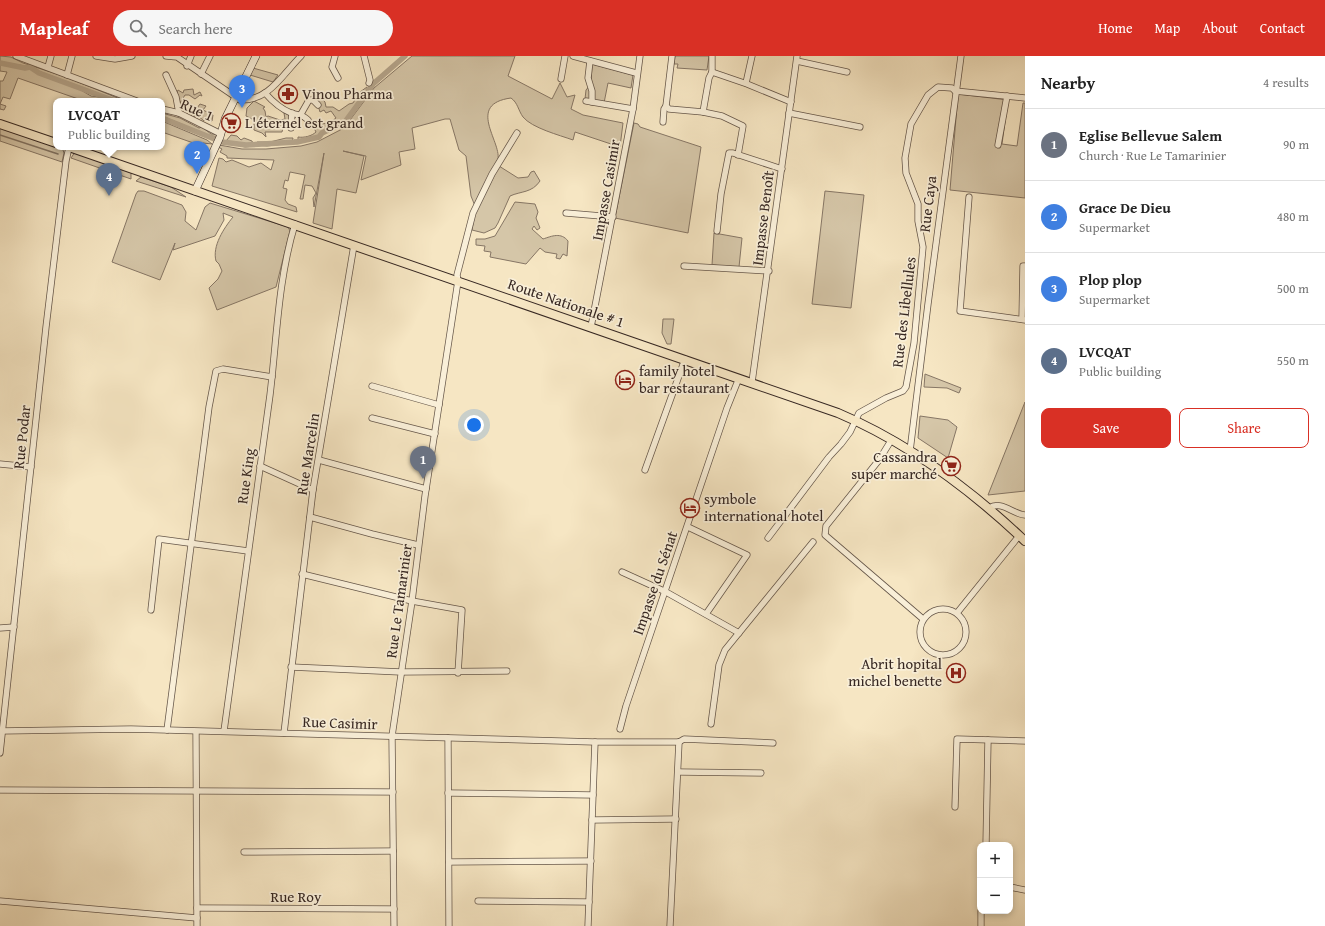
<!DOCTYPE html>
<meta charset="utf-8">
<style>
body{margin:0;font-family:"Gentium Book Plus",serif;background:#f6f6f6;color:#222}
.controls{position:absolute;right:12px;bottom:12px;display:grid;overflow:hidden;border-radius:8px;box-shadow:0 2px 6px #0003}
.controls button{width:36px;height:36px;display:grid;place-items:center;padding:0;border:0;border-bottom:1px solid #e0e0e0;background:#fff;color:#222;font:20px sans-serif}
.you{position:absolute;left:474px;top:369px;width:14px;height:14px;margin:-10px;border:3px solid #fff;border-radius:50%;background:#1a73e8;box-shadow:0 0 0 6px #1a73e833}
.badge{display:grid;place-items:center;width:26px;height:26px;border-radius:50%;background:#d93025;color:#fff;font-size:13px;font-weight:700}
.pin{position:absolute;translate:-50% -33px;filter:drop-shadow(0 1px 2px #0008)}
.pin::after{content:'';position:absolute;top:21px;width:14px;height:12px;background:inherit;clip-path:polygon(0 0,100% 0,50% 100%)}
.popup{position:absolute;left:53px;top:42px;width:112px;height:52px;box-sizing:border-box;display:grid;place-content:center;border-radius:8px;background:#fff;filter:drop-shadow(0 1px 3px #0005);font-size:13px;white-space:nowrap;color:#767676}
.popup b{font-size:15px;color:#222}
.popup::after{content:'';position:absolute;left:50%;top:100%;margin-left:-8px;border:8px solid transparent;border-top-color:#fff}
.list{margin:0;padding:0;list-style:none}
h2{display:flex;justify-content:space-between;align-items:center;height:52px;margin:0;padding:0 16px;font-size:17px}
h2 small{font-size:13px;font-weight:400;color:#767676}
.list li{display:grid;grid-template-columns:26px 1fr auto;gap:12px;align-items:center;box-sizing:border-box;height:72px;padding:0 16px;border-top:1px solid #e0e0e0}
.list b{display:block;font-size:15px;white-space:nowrap}
.list p{margin:0;font-size:13px;white-space:nowrap;color:#767676}
.list em{font-size:13px;font-style:normal;color:#767676}
.actions{display:flex;gap:8px;padding:12px 16px}
.actions a{flex:1;padding:9px 0;border:1px solid #d93025;border-radius:8px;text-align:center;font-size:14px;color:#d93025}
.actions .main{background:#d93025;color:#fff}
.icon{flex:none;width:22px;height:22px;fill:none;stroke:currentColor;stroke-width:2;stroke-linecap:round;stroke-linejoin:round}
.map{position:relative;flex:none;width:1025px;height:870px;overflow:hidden}
header{display:flex;align-items:center;gap:24px;box-sizing:border-box;height:56px;padding:0 20px;background:#d93025;color:#fff}
header strong{font-size:19px}
nav{display:flex;gap:22px;margin-inline-start:auto;font-size:14px}
.search{width:280px;height:36px;background:#f6f6f6;display:flex;align-items:center;gap:10px;box-sizing:border-box;padding:0 14px;border-radius:22px;color:#767676;font-size:15px}
main{display:flex}
aside{flex:1;background:#fff}
.map>svg:first-child{display:block}
.green{fill:#d5c6a8;stroke:#867665}
.lines{fill:none;stroke-linecap:round;stroke-linejoin:round}
.stream{stroke:#827362;stroke-width:1.5}
.canal{stroke:#b5a58c;stroke-width:5.5}
.street-casing{stroke:#66574a;stroke-width:7}
.secondary-casing{stroke:#362722;stroke-width:8}
.primary-casing{stroke:#362722;stroke-width:10}
.street{stroke:#f9efd8;stroke-width:5.5}
.secondary{stroke:#f9efd8;stroke-width:7}
.primary{stroke:#f6e6c3;stroke-width:8}
.labels{text-anchor:middle;stroke-width:3.5;stroke-linejoin:round;paint-order:stroke}
.poi-label{font-size:15px;fill:#362722;stroke:#f9efd8;text-anchor:start}
.street-label{font-size:15px;fill:#362722;stroke:#f9efd8}
</style>
<header>
<strong>Mapleaf</strong>
<div class="search"><svg class="icon" aria-label="search" viewBox="0 0 24 24"><circle cx="10" cy="10" r="6"/><path d="M15 15l6 6"/></svg>Search here</div>
<nav><a>Home</a><a>Map</a><a>About</a><a>Contact</a></nav>
</header>
<main>
<div class="map">
<svg width="1025" height="870" viewBox="0 0 1025 870">
<rect width="100%" height="100%" fill="#f6e6c3"/>
<filter id="stains"><feTurbulence type="fractalNoise" baseFrequency=".005" numOctaves="4"/><feColorMatrix values="0 0 0 0 .2 0 0 0 0 .09 0 0 0 0 .02 0 0 0 .5 -.17"/></filter>
<radialGradient id="worn" r=".72"><stop offset=".6" stop-color="#630" stop-opacity="0"/><stop offset="1" stop-color="#630" stop-opacity=".3"/></radialGradient>
<g class="green">
<path d="M0,0l11,1 12,6 43,14 59,24c-12,0 -29,-6 -39,-12l-48,-18 -6,-4 -32,-5z"/>
<path d="M412,0h103l-7,20 44,23 8,-16 7,14 8,-2 -4,14 12,6 40,8 -3,24 -45,-15 -2,8c-14,-5 -41,-12 -50,-23 -5,-7 -5,-14 -12,-19 -45,6 -10,43 -13,61l-23,47 -4,-10 -5,-40 -7,-6 -9,-31h-5l-33,9 3,21 -16,3 2,13 -40,15 5,-24 -23,-5 21,5 -8,37 -19,-4 -5,40 -19,-6 11,-70 -10,54 -1,-9 3,-5 -4,-7 -7,-1 -2,14h-3l5,-24 -15,-3 -2,9 -3,-1 -2,8 4,1 -2,11 3,4 8,3 1,5 -85,-26 7,-28 4,1 3,3 6,-2 17,7 12,-4 10,7 3,-10 -47,-2v-2l-7,-4 2,-3 -4,-2 1,-2 23,4h24l35,-3 16,-4 27,-14 30,-40z"/>
<polygon points="675,0 709,0 707,14 677,12 678,8 674,8"/>
<polygon points="0,7 30,13 43,20 79,33 91,40 100,41 111,45 84,45 18,22 10,43 3,41 0,48 6,50 4,54 0,53 0,25 3,25 7,16 0,15"/>
<polygon points="592,8 633,19 631,32 608,27 604,47 585,43 586,34 591,28"/>
<polygon points="253,12 278,19 273,26 250,19"/>
<path d="M367,31v4l-19,27 -24,13 -8,7 -22,4v-2h4v-3c6,1 14,-1 18,-5l-2,-4 3,-2h4v-2l8,-1 7,-5 -5,-7 -5,2 -2,-3 -4,2 -3,-10 4,-4 4,4 1,5h7l6,4 10,-7 4,-1 7,-11z"/>
<polygon points="193,33 194,39 200,36 202,40 200,39 195,43 189,39 185,39 180,47 177,36 178,34 183,37 184,34"/>
<polygon points="958,38 1008,44 1002,88 1017,90 1023,47 1025,47 1025,142 950,134"/>
<polygon points="254,45 265,51 263,52 265,55 266,61 268,60 280,64 285,63 284,57 288,58 291,63 289,66 284,67 282,76 265,76 266,81 262,77 254,74 254,64 246,60 247,52"/>
<polygon points="200,48 206,50 203,54 213,59 212,65 205,63 204,65 197,59 193,61 191,60"/>
<polygon points="162,57 180,62 199,72 202,71 211,78 216,78 217,81 208,79 162,60"/>
<polygon points="162,65 207,84 212,88 203,87 202,90 162,76"/>
<polygon points="634,67 638,68 640,71 701,91 688,177 615,162"/>
<polygon points="0,71 56,89 56,91 62,91 64,97 62,106 0,85"/>
<polygon points="231,79 237,80 241,84 244,82 252,85 254,90 245,91 222,86 226,85"/>
<polygon points="286,82 293,82 292,87 267,90 256,89 257,86 270,86"/>
<polygon points="75,96 127,113 131,117 131,123 71,102"/>
<path d="M499,110l19,12 10,-1 3,-5 3,-1 6,10c-8,12 -19,10 -30,15l-12,27 -3,5 -11,5 -12,-3 3,-17z"/>
<polygon points="141,121 171,131 186,141 136,125"/>
<path d="M138,135h6l38,14 4,7 -1,9 11,9 9,-23 5,-4 78,24 2,4 -14,56 -59,23 -8,-22 9,-9 4,-8 -3,-7 -3,-3c-4,-15 8,-33 17,-44l-10,-4 1,7 -9,16 -42,14 2,-7 -15,37 -48,-18 24,-68z"/>
<polygon points="825,135 864,139 851,252 812,248"/>
<path d="M515,146l20,2 3,8 -2,6 4,10 -3,2 -3,-4 -2,3 11,10c9,-3 18,-7 25,2l-1,15 -4,-2 -3,5 -4,-1 1,-4 -12,-2 -5,-4 -14,16 -36,-7 1,-5 -7,-1 1,-5 -9,-1v-6h9l10,-3z"/>
<polygon points="714,177 742,182 739,211 712,209"/>
<polygon points="663,263 674,263 671,288 667,288 662,277"/>
<polygon points="925,318 961,332 959,337 947,332 924,331"/>
<polygon points="1025,346 1025,435 988,439"/>
<polygon points="920,360 948,364 957,371 948,402 918,382"/>
</g>
<g class="lines">
<polyline class="stream" points="0,79 58,98"/>
<g class="canal">
<polyline points="0,7 25,12 30,11 39,17 115,45"/>
<polyline points="162,62 222,86 246,89 297,86 319,81 322,77 345,66 373,28 405,0"/>
</g>
<g class="street-casing">
<g id="street">
<polyline points="16,0 137,45"/>
<polyline points="96,0 115,3 132,0"/>
<path d="M166,0l11,1 63,43c29,1 42,-25 61,-44"/>
<polyline points="335,0 332,11 338,22"/>
<polyline points="364,0 370,24 369,27"/>
<polyline points="573,0 636,17"/>
<polyline points="672,0 666,50 669,53 703,56 709,22 712,16 712,0"/>
<polyline points="590,5 588,22 592,35 592,46"/>
<polyline points="797,5 847,16"/>
<polyline points="187,10 191,0"/>
<polyline points="48,11 51,0"/>
<polyline points="712,16 747,28 791,46"/>
<polyline points="201,18 210,0"/>
<polyline points="67,19 72,0"/>
<polyline points="166,19 176,41 179,57"/>
<polyline points="561,23 565,0"/>
<polyline points="746,27 752,0"/>
<path d="M265,37c7,8 16,16 26,20 8,3 10,0 17,7"/>
<polyline points="586,45 633,53"/>
<polyline points="162,53 179,57 221,78"/>
<polyline points="703,56 722,60 743,70 738,99"/>
<polyline points="789,57 860,71"/>
<polyline points="301,58 309,44 313,44 318,49"/>
<polyline points="663,66 664,53 666,50"/>
<polyline points="291,72 292,57"/>
<polyline points="998,89 1007,40"/>
<polyline points="969,141 960,255 1025,264"/>
<polyline points="566,157 613,161"/>
<polyline points="717,175 721,138 729,97 733,97 782,113"/>
<polyline points="684,210 769,215"/>
<polyline points="1022,263 1023,210 1025,210"/>
<polyline points="591,271 633,53 640,0"/>
<polyline points="752,326 797,0"/>
<polyline points="372,330 439,349"/>
<polyline points="372,362 435,378"/>
<polyline points="892,383 879,404 826,470 825,479 923,563"/>
<polyline points="910,395 928,248 961,0"/>
<polyline points="319,404 426,433"/>
<polyline points="0,408 31,411"/>
<polyline points="260,410 313,434"/>
<polyline points="645,414 685,303"/>
<path d="M989,452c13,-8 23,6 36,7"/>
<polyline points="310,461 372,478 418,489"/>
<polyline points="688,471 747,499 706,558"/>
<polyline points="768,482 829,401 841,388 850,376 859,357 886,342 903,335 906,331 914,287 923,191 918,165 918,148 906,117 905,102 911,68 928,39 938,31 952,32 955,35 1025,42"/>
<polyline points="622,516 666,536 739,577"/>
<polyline points="302,518 412,545 462,554 458,617"/>
<circle cx="943" cy="576" r="23"/>
<polyline points="151,554 159,483 248,495"/>
<polyline points="957,557 1019,480"/>
<polyline points="0,572 14,571"/>
<polyline points="291,611 401,616 507,615"/>
<polyline points="711,668 719,609 725,594 813,486"/>
<polyline points="620,673 626,650 727,352 739,322"/>
<polyline points="167,674 209,351 216,315 223,313 272,321"/>
<polyline points="0,675 131,673 595,686 679,686"/>
<path d="M224,675c15,-112 30,-224 46,-336 7,-58 8,-115 25,-171"/>
<polyline points="196,676 197,870"/>
<polyline points="284,677 313,434 354,189"/>
<polyline points="448,682 449,870"/>
<polyline points="679,686 684,683 773,687"/>
<polyline points="0,697 46,271 66,105 69,91"/>
<polyline points="679,716 761,717"/>
<polyline points="0,734 393,736"/>
<polyline points="448,737 593,739"/>
<polyline points="955,751 957,683 1025,685"/>
<polyline points="592,764 676,763"/>
<polyline points="986,789 988,684"/>
<polyline points="244,796 393,795"/>
<polyline points="449,806 591,805"/>
<polyline points="1010,831 1025,834"/>
<polyline points="0,845 197,862"/>
<polyline points="478,845 589,846"/>
<polyline points="197,852 394,853"/>
<polyline points="394,870 392,680 412,545 425,440 458,225 457,219 473,157 492,118 517,77"/>
<polyline points="588,870 595,686"/>
<polyline points="670,870 679,686"/>
<polyline points="981,870 981,855"/>
</g>
</g>
<g class="secondary-casing">
<polyline id="secondary" points="195,135 220,81 225,63 256,0"/>
</g>
<g class="primary-casing">
<g id="primary">
<polyline points="0,68 56,87"/>
<path d="M69,91l769,266c71,30 132,76 187,128"/>
</g>
</g>
<use href="#street" class="street"/>
<use href="#secondary" class="secondary"/>
<use href="#primary" class="primary"/>
</g>
<defs>
<g id="pharmacy-ring" transform="scale(1)"><circle r="9.5" fill="#f9efd8" stroke="#8f2418" stroke-width="1.5"/><path d="M-2-6h4v4h4v4h-4v4h-4v-4h-4v-4h4Z" fill="#8f2418"/></g>
<g id="supermarket-ring" transform="scale(1)"><circle r="9.5" fill="#f9efd8" stroke="#8f2418" stroke-width="1.5"/><path d="M-6-5.5h2.5l.6 2H6L4.5 2H-2.5L-4.4-4H-6ZM-1.5 3.2a1.3 1.3 0 1 0 .1 0ZM3 3.2a1.3 1.3 0 1 0 .1 0Z" fill="#8f2418"/></g>
<g id="hotel-ring" transform="scale(1)"><circle r="9.5" fill="#f9efd8" stroke="#8f2418" stroke-width="1.5"/><path d="M-6-4.5h1.5V1H6V5H4.5V3h-9V5H-6ZM-4 0a1.8 1.8 0 1 1 3.6 0ZM.5 0V-2.5h3Q6-2.5 6 0Z" fill="#8f2418"/></g>
<g id="hospital-ring" transform="scale(1)"><circle r="9.5" fill="#f9efd8" stroke="#8f2418" stroke-width="1.5"/><path d="M-5-5h3v3.5h4V-5h3V5h-3V1.5h-4V5h-3Z" fill="#8f2418"/></g>
</defs>
<g fill-rule="evenodd">
<use href="#pharmacy-ring" x="288" y="38"/>
<use href="#supermarket-ring" x="231" y="67"/>
<use href="#hotel-ring" x="625" y="324"/>
<use href="#supermarket-ring" x="951" y="410"/>
<use href="#hotel-ring" x="690" y="452"/>
<use href="#hospital-ring" x="956" y="617"/>
</g>
<g class="labels">
<g class="poi-label">
<text x="302" y="43">Vinou Pharma</text>
<text x="245" y="72">L'éternel est grand</text>
<text x="639" y="320">family hotel<tspan x="639" dy="17">bar restaurant</tspan></text>
<text x="937" y="406" text-anchor="end">Cassandra<tspan x="937" dy="17">super marché</tspan></text>
<text x="704" y="448">symbole<tspan x="704" dy="17">international hotel</tspan></text>
<text x="942" y="613" text-anchor="end">Abrit hopital<tspan x="942" dy="17">michel benette</tspan></text>
</g>
<g class="street-label">
<text transform="translate(197 54) rotate(24)" y="5">Rue 1</text>
<text transform="translate(606 134) rotate(-80)" y="5">Impasse Casimir</text>
<text transform="translate(928 148) rotate(-83)" y="5">Rue Caya</text>
<text transform="translate(763 162) rotate(-83)" y="5">Impasse Benoît</text>
<text transform="translate(566 247) rotate(19)" y="5">Route Nationale # 1</text>
<text transform="translate(904 256) rotate(-83)" y="5">Rue des Libellules</text>
<text transform="translate(22 381) rotate(-84)" y="5">Rue Podar</text>
<text transform="translate(308 398) rotate(-81)" y="5">Rue Marcelin</text>
<text transform="translate(246 420) rotate(-82)" y="5">Rue King</text>
<text transform="translate(655 527) rotate(-71)" y="5">Impasse du Sénat</text>
<text transform="translate(399 545) rotate(-82)" y="5">Rue Le Tamarinier</text>
<text transform="translate(340 667) rotate(2)" y="5">Rue Casimir</text>
<text x="296" y="846">Rue Roy</text>
</g>
</g>
<rect width="100%" height="100%" filter="url(#stains)"/>
<rect width="100%" height="100%" fill="url(#worn)"/>
</svg>
<div class="controls">
<button>+</button>
<button>−</button>
</div>
<div class="you"></div>
<div class="pin badge" style="left:423px;top:423px;background:#6b7280">1</div>
<div class="pin badge" style="left:197px;top:118px;background:#3f7fe0">2</div>
<div class="pin badge" style="left:242px;top:52px;background:#3f7fe0">3</div>
<div class="pin badge" style="left:109px;top:140px;background:#5c6f8a">4</div>
<div class="popup"><b>LVCQAT</b>Public building</div>
</div>
<aside>
<h2>Nearby<small>4 results</small></h2>
<ul class="list">
<li><span class="badge" style="background:#6b7280">1</span><div><b>Eglise Bellevue Salem</b><p>Church · Rue Le Tamarinier</p></div><em>90 m</em></li>
<li><span class="badge" style="background:#3f7fe0">2</span><div><b>Grace De Dieu</b><p>Supermarket</p></div><em>480 m</em></li>
<li><span class="badge" style="background:#3f7fe0">3</span><div><b>Plop plop</b><p>Supermarket</p></div><em>500 m</em></li>
<li><span class="badge" style="background:#5c6f8a">4</span><div><b>LVCQAT</b><p>Public building</p></div><em>550 m</em></li>
</ul>
<div class="actions"><a class="main">Save</a><a>Share</a></div>
</aside>
</main>
